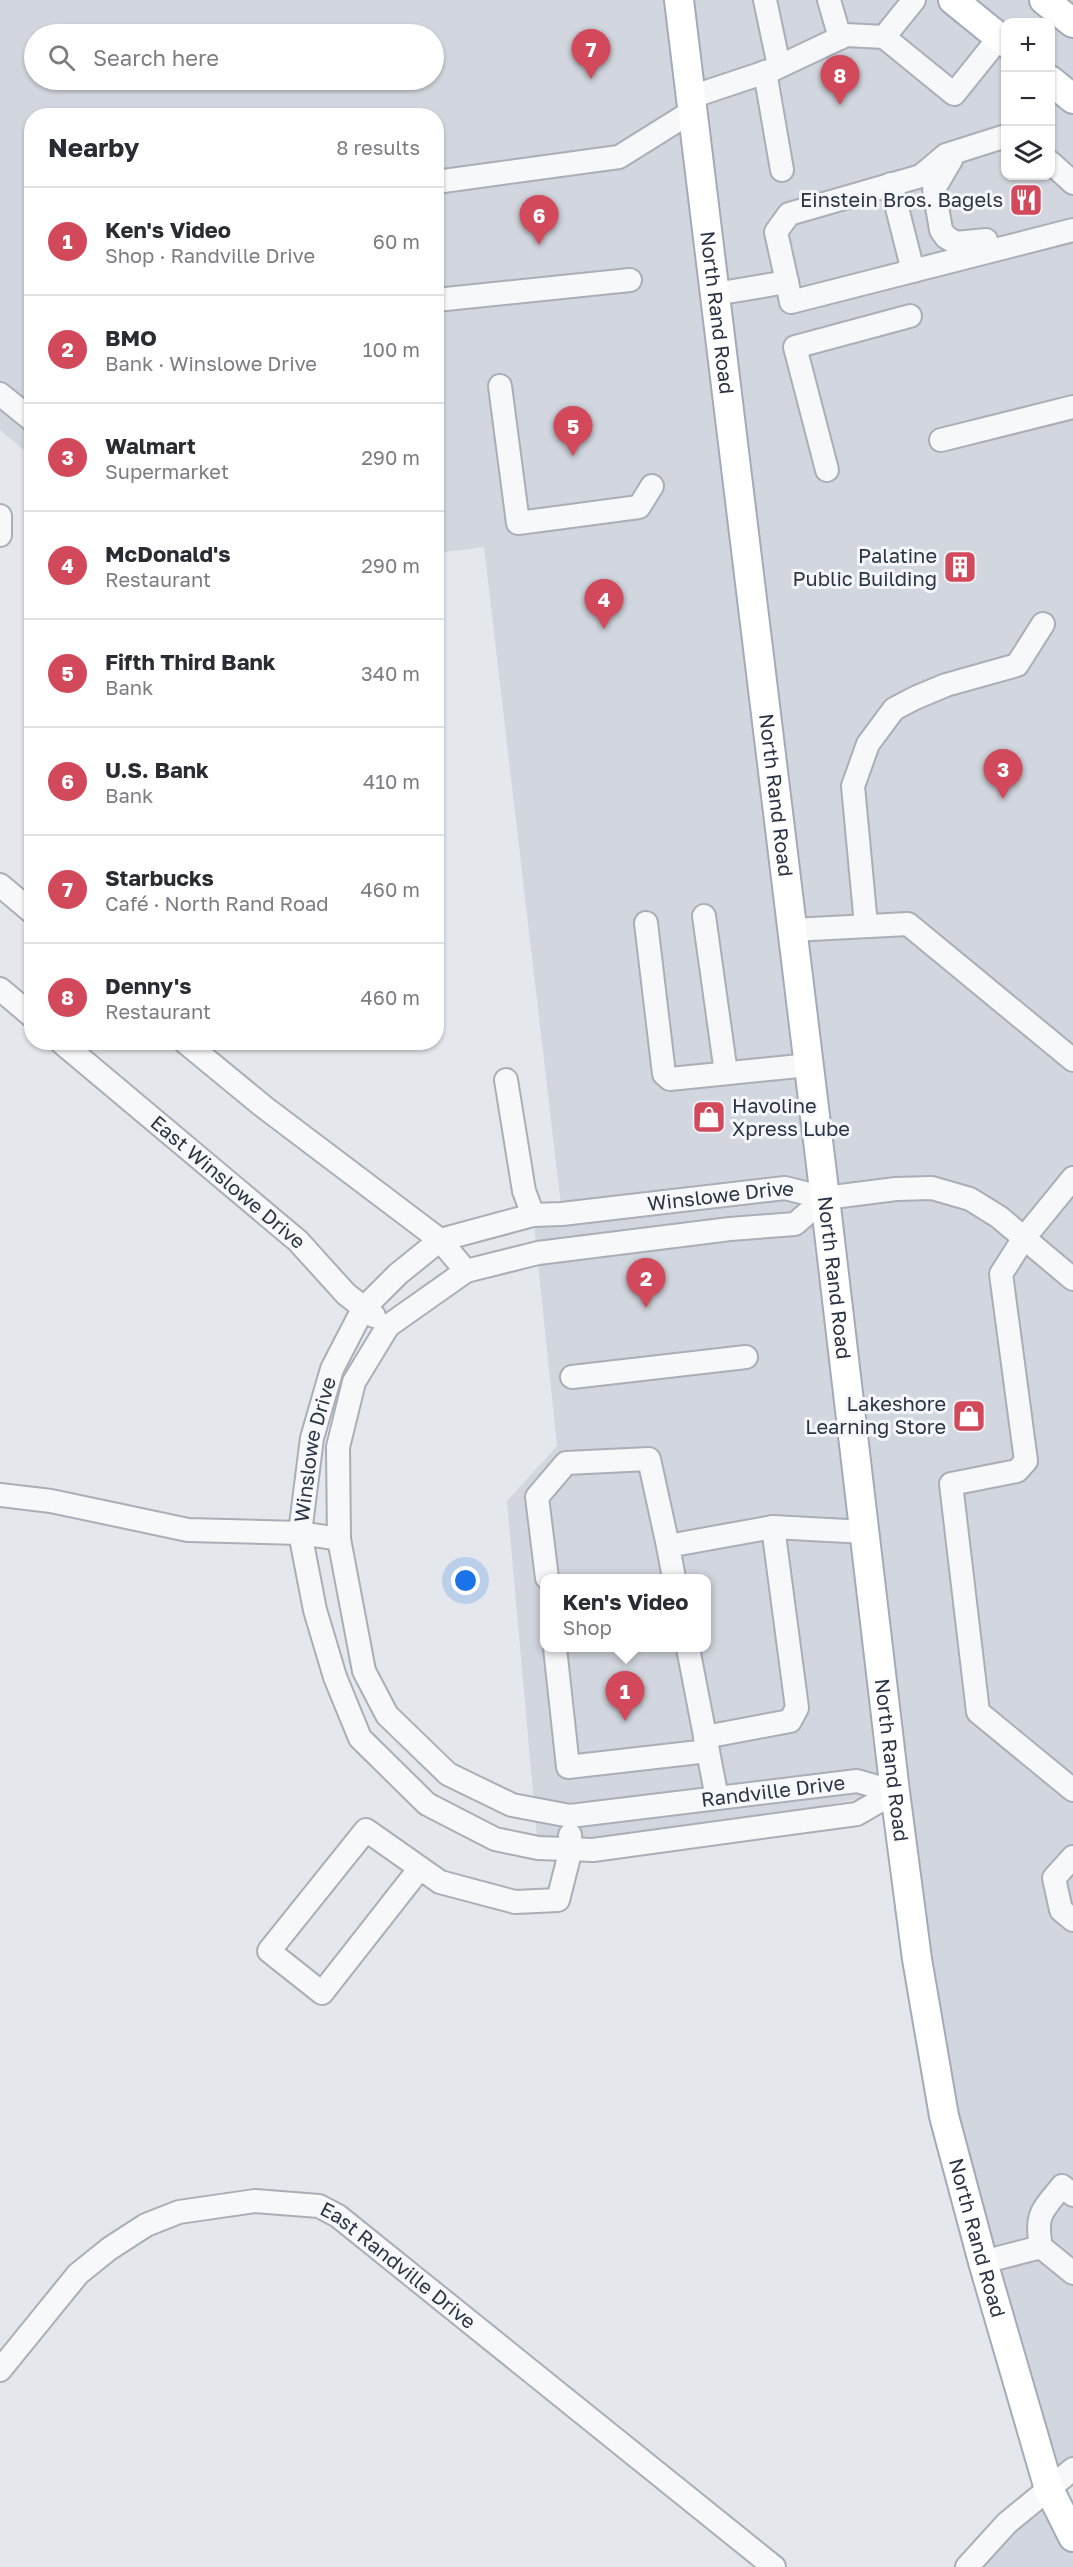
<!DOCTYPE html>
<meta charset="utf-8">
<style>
body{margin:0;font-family:"Golos Text",sans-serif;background:#f2f2f3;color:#2b2b33}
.controls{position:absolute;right:18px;top:18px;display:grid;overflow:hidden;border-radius:12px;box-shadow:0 2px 4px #0004}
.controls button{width:54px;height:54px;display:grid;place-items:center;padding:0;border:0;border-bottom:2px solid #e1e1e2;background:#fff;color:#2b2b33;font:30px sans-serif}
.you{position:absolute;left:466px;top:1581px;width:21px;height:21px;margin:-15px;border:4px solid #fff;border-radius:50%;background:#1a73e8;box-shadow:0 0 0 9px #1a73e833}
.badge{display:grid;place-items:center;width:39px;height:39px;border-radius:50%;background:#d1495b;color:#fff;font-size:20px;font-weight:700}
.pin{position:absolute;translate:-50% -50px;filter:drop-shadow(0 2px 3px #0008)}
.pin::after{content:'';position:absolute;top:32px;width:21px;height:18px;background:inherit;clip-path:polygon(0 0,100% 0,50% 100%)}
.popup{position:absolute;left:540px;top:1574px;width:171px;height:78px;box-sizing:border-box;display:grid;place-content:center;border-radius:12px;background:#fff;filter:drop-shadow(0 2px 4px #0005);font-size:20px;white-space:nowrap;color:#7c7c81}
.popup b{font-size:22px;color:#2b2b33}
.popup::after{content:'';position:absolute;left:50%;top:100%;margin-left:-12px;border:12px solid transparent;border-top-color:#fff}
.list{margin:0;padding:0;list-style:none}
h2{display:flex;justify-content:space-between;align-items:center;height:78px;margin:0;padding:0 24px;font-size:26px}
h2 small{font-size:20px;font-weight:400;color:#7c7c81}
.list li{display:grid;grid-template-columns:39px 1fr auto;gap:18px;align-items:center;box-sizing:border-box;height:108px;padding:0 24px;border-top:2px solid #e1e1e2}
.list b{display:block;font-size:22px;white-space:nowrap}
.list p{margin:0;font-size:20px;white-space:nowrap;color:#7c7c81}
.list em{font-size:20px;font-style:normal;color:#7c7c81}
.icon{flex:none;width:33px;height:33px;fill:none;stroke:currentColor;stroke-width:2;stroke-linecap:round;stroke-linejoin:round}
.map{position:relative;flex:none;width:1073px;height:2567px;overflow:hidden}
.search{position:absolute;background:#fff;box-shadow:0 2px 4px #0004;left:24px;top:24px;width:420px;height:66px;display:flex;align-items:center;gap:15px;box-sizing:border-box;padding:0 21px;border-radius:33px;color:#7c7c81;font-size:22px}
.panel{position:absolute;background:#fff;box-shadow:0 2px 4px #0004;left:24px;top:108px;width:420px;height:942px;border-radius:24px}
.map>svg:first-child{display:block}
.built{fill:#d2d6de;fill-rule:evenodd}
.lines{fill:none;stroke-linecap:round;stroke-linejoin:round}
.minor-casing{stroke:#a9aeb7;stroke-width:26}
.major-casing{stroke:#a3abb8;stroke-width:32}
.minor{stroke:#f7f8fa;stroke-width:22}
.major{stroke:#fff;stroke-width:28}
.labels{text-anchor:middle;stroke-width:6;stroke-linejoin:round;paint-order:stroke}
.poi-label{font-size:20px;fill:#2b3445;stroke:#f4f6f9;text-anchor:end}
.street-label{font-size:20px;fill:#2b3445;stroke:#f4f6f9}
</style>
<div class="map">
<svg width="1073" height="2567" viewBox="0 0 1073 2567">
<rect width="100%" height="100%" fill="#e4e7ec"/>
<path class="built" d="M0,0h1073v2459l-23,30 23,48v30h-106l82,-78 -53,-177 -102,-520 -301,58 -55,-2 -31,-347 50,-55 -24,-231 29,-1 -78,-667 -46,6 -2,-437h-404l-1,340 -31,-26zM1006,22h44v154h-44zM34,34h400v46h-400zM544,1578h162v70h-162z"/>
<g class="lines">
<g class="minor-casing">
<g id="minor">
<polyline points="765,0 779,66"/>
<polyline points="829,0 840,38"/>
<polyline points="914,0 884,37 954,94 999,38"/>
<polyline points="765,72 782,170"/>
<polyline points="691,97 772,70 846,35 884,37"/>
<polyline points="951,160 934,189 941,230 946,237 956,243 986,240"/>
<polyline points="1050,162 1073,183"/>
<polyline points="436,182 619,157 691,112"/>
<polyline points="891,184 913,271"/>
<polyline points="787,282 791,302 1073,230"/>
<polyline points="715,294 787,282 776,232 789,214 921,176 946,155 1006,136"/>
<polyline points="436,300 630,280"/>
<polyline points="500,386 518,523 639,507 652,486"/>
<polyline points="0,394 32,420"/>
<polyline points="941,440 1073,407"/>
<polyline points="827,470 795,347 910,316"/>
<polyline points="0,516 0,535"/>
<polyline points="0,885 32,912"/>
<polyline points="704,916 726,1073"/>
<polyline points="646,923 664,1074 670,1079 809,1065"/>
<polyline points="866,925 853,786 868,744 894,709 915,698 946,685 1017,665 1043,624"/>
<polyline points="792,930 908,924 1073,1060"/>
<polyline points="0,989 32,1016"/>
<path id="s1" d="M61,1042l237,199 48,53 28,22"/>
<polyline points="185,1042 264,1107 440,1240 466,1271"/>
<polyline points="506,1080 524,1191 533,1215"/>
<polyline points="1073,1178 1024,1238 1001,1274 1026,1461 1017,1471 951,1484 978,1712 1073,1790"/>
<path id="s2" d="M825,1198l-30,26 -65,5 -192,24 -72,18 -78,55 -34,56 -16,65 1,92 25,132 23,44 61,59 64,31 58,11 287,-35 38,11"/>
<polyline points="572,1377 746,1357"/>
<polyline points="0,1495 51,1501 188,1530 300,1533 339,1539"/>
<polyline points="547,1578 537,1497 566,1463 649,1459 668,1546"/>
<polyline points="674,1578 668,1546 773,1527 865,1532"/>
<polyline points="555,1648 568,1767 708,1751"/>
<polyline points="688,1648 717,1798"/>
<polyline points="705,1737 790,1721 797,1708 773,1527"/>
<path id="s3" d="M895,1792l-38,22 -264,36 -55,-2 -43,-9 -68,-35 -67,-66 -25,-61 -20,-67 -15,-77 12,-95 20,-69 31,-60 35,-35 42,-34 93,-25 29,-1 223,-26 40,10 71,-9 36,-1 38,11 29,18 74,62"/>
<polyline points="1073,1857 1054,1878 1061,1910 1073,1920"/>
<polyline points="420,1868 322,1993 269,1951 366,1830 440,1882 515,1902 558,1900 571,1849 570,1835"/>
<path d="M1073,2195l-11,-9c-20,25 -27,28 -21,61l32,26"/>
<polyline points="983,2262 1041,2247"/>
<path id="s4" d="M0,2370l78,-96 31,-25 37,-24 33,-13 76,-11 64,5 19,10 436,351"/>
<polyline points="967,2567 1007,2523 1073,2469"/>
</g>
</g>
<g class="major-casing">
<g id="major">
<path id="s5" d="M679,0l146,1198 70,594 22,167 27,157 39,146 66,227 24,48"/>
<polyline points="953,0 1006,43"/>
<polyline points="1044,0 1073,23"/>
<polyline points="1050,80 1073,99"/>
</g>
</g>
<use href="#minor" class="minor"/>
<use href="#major" class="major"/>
</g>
<defs>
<g id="restaurant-square" transform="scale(1.725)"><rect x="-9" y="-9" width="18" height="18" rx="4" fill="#d1495b" stroke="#f4f6f9"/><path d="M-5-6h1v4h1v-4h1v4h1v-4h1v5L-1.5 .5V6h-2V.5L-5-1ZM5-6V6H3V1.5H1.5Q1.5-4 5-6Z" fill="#fff"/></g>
<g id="building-square" transform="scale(1.725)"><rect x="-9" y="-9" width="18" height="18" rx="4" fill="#d1495b" stroke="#f4f6f9"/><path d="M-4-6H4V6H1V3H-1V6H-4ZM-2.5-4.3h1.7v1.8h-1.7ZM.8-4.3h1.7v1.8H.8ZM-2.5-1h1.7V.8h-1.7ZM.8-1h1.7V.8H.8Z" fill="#fff"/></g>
<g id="shop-square" transform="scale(1.725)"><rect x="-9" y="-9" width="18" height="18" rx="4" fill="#d1495b" stroke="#f4f6f9"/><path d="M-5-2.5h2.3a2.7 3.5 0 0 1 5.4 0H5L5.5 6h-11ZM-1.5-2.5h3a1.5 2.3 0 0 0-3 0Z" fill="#fff"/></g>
</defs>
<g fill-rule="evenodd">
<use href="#restaurant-square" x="1026" y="200"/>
<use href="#building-square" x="960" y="567"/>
<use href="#shop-square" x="709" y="1117"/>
<use href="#shop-square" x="969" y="1416"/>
</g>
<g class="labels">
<g class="poi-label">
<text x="1003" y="207">Einstein Bros. Bagels</text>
<text x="937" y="563">Palatine<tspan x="937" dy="23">Public Building</tspan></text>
<text x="732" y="1113" text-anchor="start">Havoline<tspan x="732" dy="23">Xpress Lube</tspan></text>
<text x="946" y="1411">Lakeshore<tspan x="946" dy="23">Learning Store</tspan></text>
</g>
<g class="street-label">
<text dy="7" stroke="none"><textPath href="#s5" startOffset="315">North Rand Road</textPath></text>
<text dy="7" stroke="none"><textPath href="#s5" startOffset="801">North Rand Road</textPath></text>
<text dy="7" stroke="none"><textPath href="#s1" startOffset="218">East Winslowe Drive</textPath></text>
<text dy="7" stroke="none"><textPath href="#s3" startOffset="1418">Winslowe Drive</textPath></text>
<text dy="7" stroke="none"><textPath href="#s5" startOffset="1287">North Rand Road</textPath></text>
<text dy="7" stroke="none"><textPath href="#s3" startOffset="879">Winslowe Drive</textPath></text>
<text dy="7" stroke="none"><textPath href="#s5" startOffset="1773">North Rand Road</textPath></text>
<text dy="7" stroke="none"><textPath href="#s2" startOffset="1296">Randville Drive</textPath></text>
<text dy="7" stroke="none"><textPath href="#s5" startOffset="2259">North Rand Road</textPath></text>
<text dy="7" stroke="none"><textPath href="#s4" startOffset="483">East Randville Drive</textPath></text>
</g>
</g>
</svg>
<div class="controls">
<button>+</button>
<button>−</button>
<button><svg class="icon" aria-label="layers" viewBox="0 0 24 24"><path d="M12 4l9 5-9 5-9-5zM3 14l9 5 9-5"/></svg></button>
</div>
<div class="you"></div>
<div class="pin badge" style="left:625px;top:1721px">1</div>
<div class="popup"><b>Ken's Video</b>Shop</div>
<div class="pin badge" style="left:646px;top:1308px">2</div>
<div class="pin badge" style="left:1003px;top:799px">3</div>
<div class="pin badge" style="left:604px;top:629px">4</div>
<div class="pin badge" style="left:573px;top:456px">5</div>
<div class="pin badge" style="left:539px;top:245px">6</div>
<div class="pin badge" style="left:591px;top:79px">7</div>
<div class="pin badge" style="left:840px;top:105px">8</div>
<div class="search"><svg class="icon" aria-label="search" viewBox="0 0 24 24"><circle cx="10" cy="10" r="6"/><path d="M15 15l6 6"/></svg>Search here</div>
<section class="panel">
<h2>Nearby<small>8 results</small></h2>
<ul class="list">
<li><span class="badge">1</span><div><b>Ken's Video</b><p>Shop · Randville Drive</p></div><em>60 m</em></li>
<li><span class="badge">2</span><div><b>BMO</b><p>Bank · Winslowe Drive</p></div><em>100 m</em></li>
<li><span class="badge">3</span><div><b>Walmart</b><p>Supermarket</p></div><em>290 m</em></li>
<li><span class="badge">4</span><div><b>McDonald's</b><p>Restaurant</p></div><em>290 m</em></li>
<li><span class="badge">5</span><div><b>Fifth Third Bank</b><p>Bank</p></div><em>340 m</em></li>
<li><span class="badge">6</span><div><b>U.S. Bank</b><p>Bank</p></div><em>410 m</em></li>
<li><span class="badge">7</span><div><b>Starbucks</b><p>Café · North Rand Road</p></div><em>460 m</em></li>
<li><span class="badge">8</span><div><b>Denny's</b><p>Restaurant</p></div><em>460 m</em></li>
</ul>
</section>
</div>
